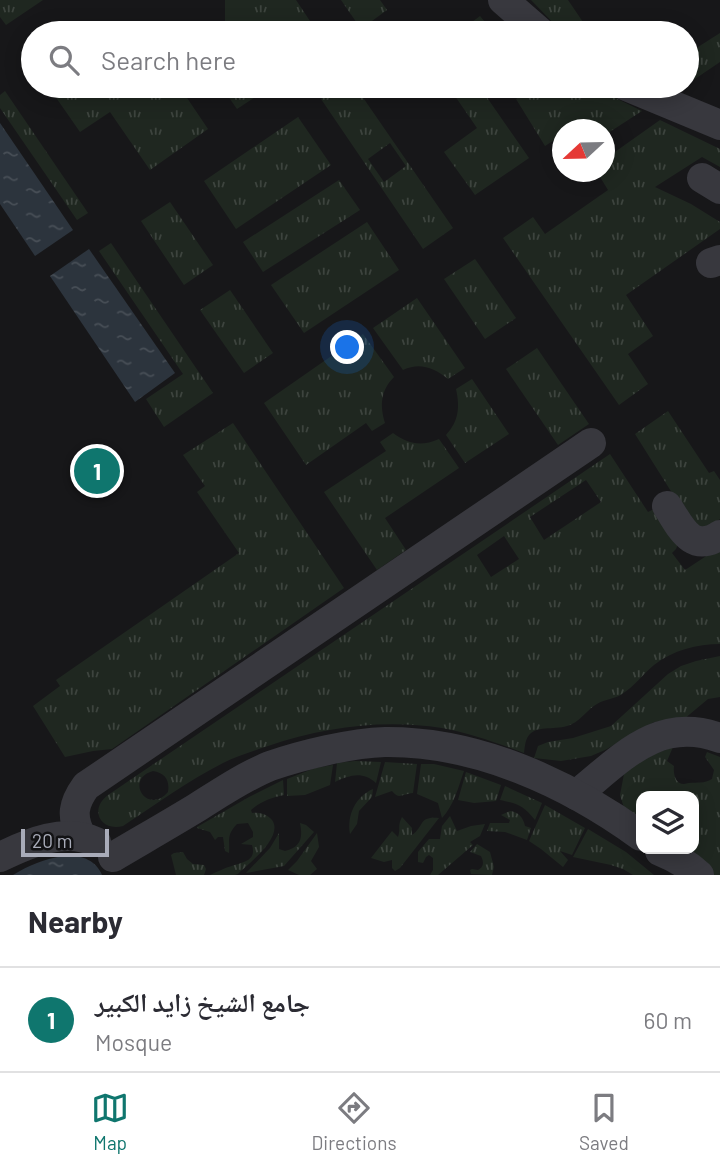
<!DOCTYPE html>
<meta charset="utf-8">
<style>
body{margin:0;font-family:Barlow,"Noto Naskh Arabic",sans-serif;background:#f2f2f3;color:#2b2b33}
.controls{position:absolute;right:21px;bottom:21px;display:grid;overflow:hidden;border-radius:14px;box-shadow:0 4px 18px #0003}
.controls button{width:63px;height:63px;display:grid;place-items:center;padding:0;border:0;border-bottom:2px solid #e1e1e2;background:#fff;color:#2b2b33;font:35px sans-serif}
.compass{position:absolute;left:552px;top:119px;width:63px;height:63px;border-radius:50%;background:#fff;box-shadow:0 4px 18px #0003;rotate:248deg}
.scale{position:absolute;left:21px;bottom:18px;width:88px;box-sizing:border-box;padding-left:7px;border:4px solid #a9acb9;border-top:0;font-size:19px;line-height:24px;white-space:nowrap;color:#a9acb9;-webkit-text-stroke:5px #121214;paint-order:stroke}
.you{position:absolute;left:348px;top:348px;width:24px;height:24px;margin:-18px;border:5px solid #fff;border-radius:50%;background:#1a73e8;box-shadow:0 0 0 10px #1a73e833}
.badge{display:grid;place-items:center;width:46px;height:46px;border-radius:50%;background:#0f766e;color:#fff;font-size:23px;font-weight:700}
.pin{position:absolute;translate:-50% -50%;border:4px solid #fff;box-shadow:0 2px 7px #0006}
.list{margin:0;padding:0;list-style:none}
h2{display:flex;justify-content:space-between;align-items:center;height:91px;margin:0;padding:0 28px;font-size:30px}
h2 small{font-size:23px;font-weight:400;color:#7c7c81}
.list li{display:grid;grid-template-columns:46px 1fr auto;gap:21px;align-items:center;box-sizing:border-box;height:105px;padding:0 28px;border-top:2px solid #e1e1e2}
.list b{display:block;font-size:26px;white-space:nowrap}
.list p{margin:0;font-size:23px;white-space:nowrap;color:#7c7c81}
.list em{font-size:23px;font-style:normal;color:#7c7c81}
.icon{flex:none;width:38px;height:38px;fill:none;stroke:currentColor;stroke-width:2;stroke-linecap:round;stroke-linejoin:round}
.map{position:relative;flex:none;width:720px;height:875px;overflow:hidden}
.search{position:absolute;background:#fff;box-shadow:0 4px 18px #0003;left:21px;right:21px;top:21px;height:77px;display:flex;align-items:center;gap:18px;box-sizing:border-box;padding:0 24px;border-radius:38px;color:#7c7c81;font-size:26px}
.sheet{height:196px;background:#fff}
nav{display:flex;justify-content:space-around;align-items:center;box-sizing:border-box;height:98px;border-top:2px solid #e1e1e2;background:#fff;font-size:19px;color:#7c7c81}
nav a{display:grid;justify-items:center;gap:4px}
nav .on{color:#0f766e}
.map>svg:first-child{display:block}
.grass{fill:url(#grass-tufts);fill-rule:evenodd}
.water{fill:url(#water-ripples)}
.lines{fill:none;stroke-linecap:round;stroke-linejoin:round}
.minor{stroke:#38383e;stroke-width:30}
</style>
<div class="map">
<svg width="720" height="875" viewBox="0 0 720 875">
<defs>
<pattern id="grass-tufts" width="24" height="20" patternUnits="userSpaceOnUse" patternTransform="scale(1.75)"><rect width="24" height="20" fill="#1f2720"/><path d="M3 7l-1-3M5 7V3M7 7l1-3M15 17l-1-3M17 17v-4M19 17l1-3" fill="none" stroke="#3d443e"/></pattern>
<pattern id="water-ripples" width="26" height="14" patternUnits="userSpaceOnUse" patternTransform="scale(1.75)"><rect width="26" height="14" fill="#2c343d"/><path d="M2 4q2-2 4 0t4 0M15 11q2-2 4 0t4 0" fill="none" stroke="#484f57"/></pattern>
</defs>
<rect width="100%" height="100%" fill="#171719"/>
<g class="grass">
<polygon points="0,0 43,0 6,25 0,17"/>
<polygon points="225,0 296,0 318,33 223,33 225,22"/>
<polygon points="341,0 380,0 387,10 361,29"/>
<polygon points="531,0 568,0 585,25 594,33 563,33"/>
<polygon points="480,16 489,27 497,21 505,33 468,33 464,28"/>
<polygon points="720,33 720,62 689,83 687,81 687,54"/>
<polygon points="48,86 147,86 157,88 179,86 208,129 150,170 110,112 80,132"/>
<polygon points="221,86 272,86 237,109"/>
<path d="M340,86h15l98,142 -30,21 -102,-150zM390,143l16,23 -22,16 -16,-23z"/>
<polygon points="448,86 479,86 529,158 475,195 444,152 477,128"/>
<polygon points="535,86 591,86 642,111 605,135 604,130 562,130 562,135 545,146 516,99"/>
<polygon points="5,91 88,213 77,220 0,108 0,95"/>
<polygon points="298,117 331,165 236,229 204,181"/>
<polygon points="660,120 720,149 720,167 702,157 655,187 691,204 720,222 720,229 626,295 653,336 628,354 648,384 619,405 503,238 533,217 545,234 608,190 597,172 604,172 605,159"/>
<polygon points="339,180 360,210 263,272 243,242"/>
<polygon points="170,202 213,265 184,285 141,221"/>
<polygon points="367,222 399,270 304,333 271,285"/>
<polygon points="111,243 213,393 164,427 146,399 183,374 99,251"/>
<polygon points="475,259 516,318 485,339 444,279"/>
<polygon points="230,290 273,353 244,373 200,310"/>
<path d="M417,298l48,70 -17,11c-14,-11 -28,-17 -45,-9l-30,-42z"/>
<path d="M363,334l31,43c-14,14 -14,29 -9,46l-13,8 -6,-8 -60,42 -42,-62z"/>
<polygon points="537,348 589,424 558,445 506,369"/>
<path d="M472,379l37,55 -44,29 -19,-28c13,-14 14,-28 10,-46z"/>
<polygon points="668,411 709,473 714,471 720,480 720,519 710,526 697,527 674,496 635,434"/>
<polygon points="233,423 344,588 112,749 93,751 65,757 33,706 60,686 56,680 239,553 197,492 205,486 183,455"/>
<path d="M393,433c15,11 28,14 46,6l20,29 -74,50 21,32 -29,20 -53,-78 62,-41 -6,-9z"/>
<path d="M610,454l38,58 6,-3 24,35 -2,5 -4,4 13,17 35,-23v97c-23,0 -47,6 -66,21 -11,9 -20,22 -32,29 -7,5 -17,5 -25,10 -9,5 -15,15 -25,20 -13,7 -31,1 -41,9 -6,5 -6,13 -7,20 -27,-10 -54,-20 -82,-25 -59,-9 -118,-1 -174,18 -15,5 -31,10 -45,17 -35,18 -67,41 -100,63 -23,6 -34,-17 -15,-31zM586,480l15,22 -57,38 -14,-23zM504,536l15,23 -28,18 -14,-22zM153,771c12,2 17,9 15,21 -21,24 -44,-13 -15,-21z"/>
<polygon points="720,656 720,697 708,699 684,719 654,722 605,750 591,756 561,761 534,758 538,746 548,742 573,738 611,726 668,674 681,666 696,661"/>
<path d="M673,747l-6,14 7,5c-1,7 1,18 10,18 2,0 3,-1 5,-1 9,-1 15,1 23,-4l2,-9 -9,-13 2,-5 13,5v118h-8l-30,-26h12v-53h-53v26l-17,-14 -4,-13 4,-21 14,-14z"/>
<path d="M355,761l26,1 -5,21c-13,-12 -27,-8 -41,-1l2,-19z"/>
<path d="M385,762l32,2 -4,29c-11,1 -14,7 -21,-2l-17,6z"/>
<path d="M421,764h13l30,7c-6,17 -10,34 -22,47l-4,-15 -21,-9z"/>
<polygon points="333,765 330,785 305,795 287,796 287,779 315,768"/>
<polygon points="466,772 501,785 496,801 474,803 458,800"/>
<path d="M283,780l1,15c-13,3 -23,6 -33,15l1,3c7,-1 15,1 20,7 12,17 -23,43 -34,54l-3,1h-25c7,-3 14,-7 22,-9 11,-4 25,-5 20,-21l-11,-1 12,-7v-5l-5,-9 -11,1c-11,11 -7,17 -8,29l-4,-2 -2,-14h-5l-3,3 -5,-8 -13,-4v-1l52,-30z"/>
<path d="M505,786l37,17 -7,17c-12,-15 -17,-16 -35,-20z"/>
<path d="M373,789l-1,8 -13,14 -2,13 -7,10c-3,-19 5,-37 23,-45z"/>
<polygon points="545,805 585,828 572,855 560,851 568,860 563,867 541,849 529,841"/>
<path d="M510,811c8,1 13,6 15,15l6,2 -4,12 -22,-8 -18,-1 3,-8h19l1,-3 -9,-5z"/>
<polygon points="450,816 457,831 471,826 485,824 480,836 470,842 473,845 438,875 430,875 433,870 433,858 429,855 426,857 423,863 418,862 418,852 429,839 440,839 442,826"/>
<path d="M402,817l10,11v7c13,-9 6,-19 27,-17l-39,50 -5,3 -3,-3v-8l-8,2 -13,-4 21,-27 6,6c3,-9 -1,-10 4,-20z"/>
<path d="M300,823l6,2 8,7 -30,34 -38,7 24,-25 9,-15v16l6,2c16,-4 18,-13 15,-28z"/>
<polygon points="588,829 626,852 654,875 633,875 623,869 611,865 573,857"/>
<polygon points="317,833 319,847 311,861 317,869 310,875 299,875 288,870 297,861"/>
<path d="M477,844l13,8 4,15 -2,8 -21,-1 -1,-4 2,-1 6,1c6,-3 6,-8 3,-14l-11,-4z"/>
<polygon points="183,852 187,859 193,864 204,865 206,869 204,875 176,875 171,855 174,853"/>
</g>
<g class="water">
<polygon points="0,123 73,230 35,256 0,204"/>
<polygon points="89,249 175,373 135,402 50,276"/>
<path d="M64,856c16,-1 31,3 38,19h-89c16,-10 31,-16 51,-19z"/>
</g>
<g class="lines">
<g class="minor">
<polyline points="503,0 541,33"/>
<polyline points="626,86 720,125"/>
<polyline points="702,178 720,189"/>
<polyline points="711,263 720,260"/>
<path d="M667,506c14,21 24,48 53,29"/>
<path d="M576,795c45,-36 82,-80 144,-57"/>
<path d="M81,836c-10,-20 -8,-32 5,-50l505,-343"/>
<path d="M660,851c15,6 27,13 39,24"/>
<path d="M0,857c29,-14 65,-30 96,-15"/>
<path d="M113,857c27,-16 55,-32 83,-49 24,-15 47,-31 74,-42 32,-11 81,-23 115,-24 92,-1 183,41 256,94"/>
</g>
</g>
</svg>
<div class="controls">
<button><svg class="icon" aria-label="layers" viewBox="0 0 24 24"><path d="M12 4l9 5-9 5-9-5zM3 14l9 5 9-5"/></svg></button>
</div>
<svg class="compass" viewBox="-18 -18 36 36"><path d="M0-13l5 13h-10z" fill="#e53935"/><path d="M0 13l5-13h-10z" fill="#7c7c81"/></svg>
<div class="scale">20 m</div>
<div class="you"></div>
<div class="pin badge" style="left:97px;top:471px">1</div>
<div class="search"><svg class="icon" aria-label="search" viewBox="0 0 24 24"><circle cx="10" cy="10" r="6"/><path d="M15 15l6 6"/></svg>Search here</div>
</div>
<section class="sheet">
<h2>Nearby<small></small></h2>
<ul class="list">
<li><span class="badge">1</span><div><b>جامع الشيخ زايد الكبير</b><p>Mosque</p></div><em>60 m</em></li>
</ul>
</section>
<nav>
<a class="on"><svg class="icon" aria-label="map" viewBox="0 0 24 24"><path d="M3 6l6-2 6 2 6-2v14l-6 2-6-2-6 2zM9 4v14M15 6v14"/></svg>Map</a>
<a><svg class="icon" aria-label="directions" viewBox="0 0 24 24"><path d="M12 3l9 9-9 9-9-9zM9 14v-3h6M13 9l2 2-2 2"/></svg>Directions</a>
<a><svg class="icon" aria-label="saved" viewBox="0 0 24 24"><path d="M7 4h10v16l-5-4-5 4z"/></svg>Saved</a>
</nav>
